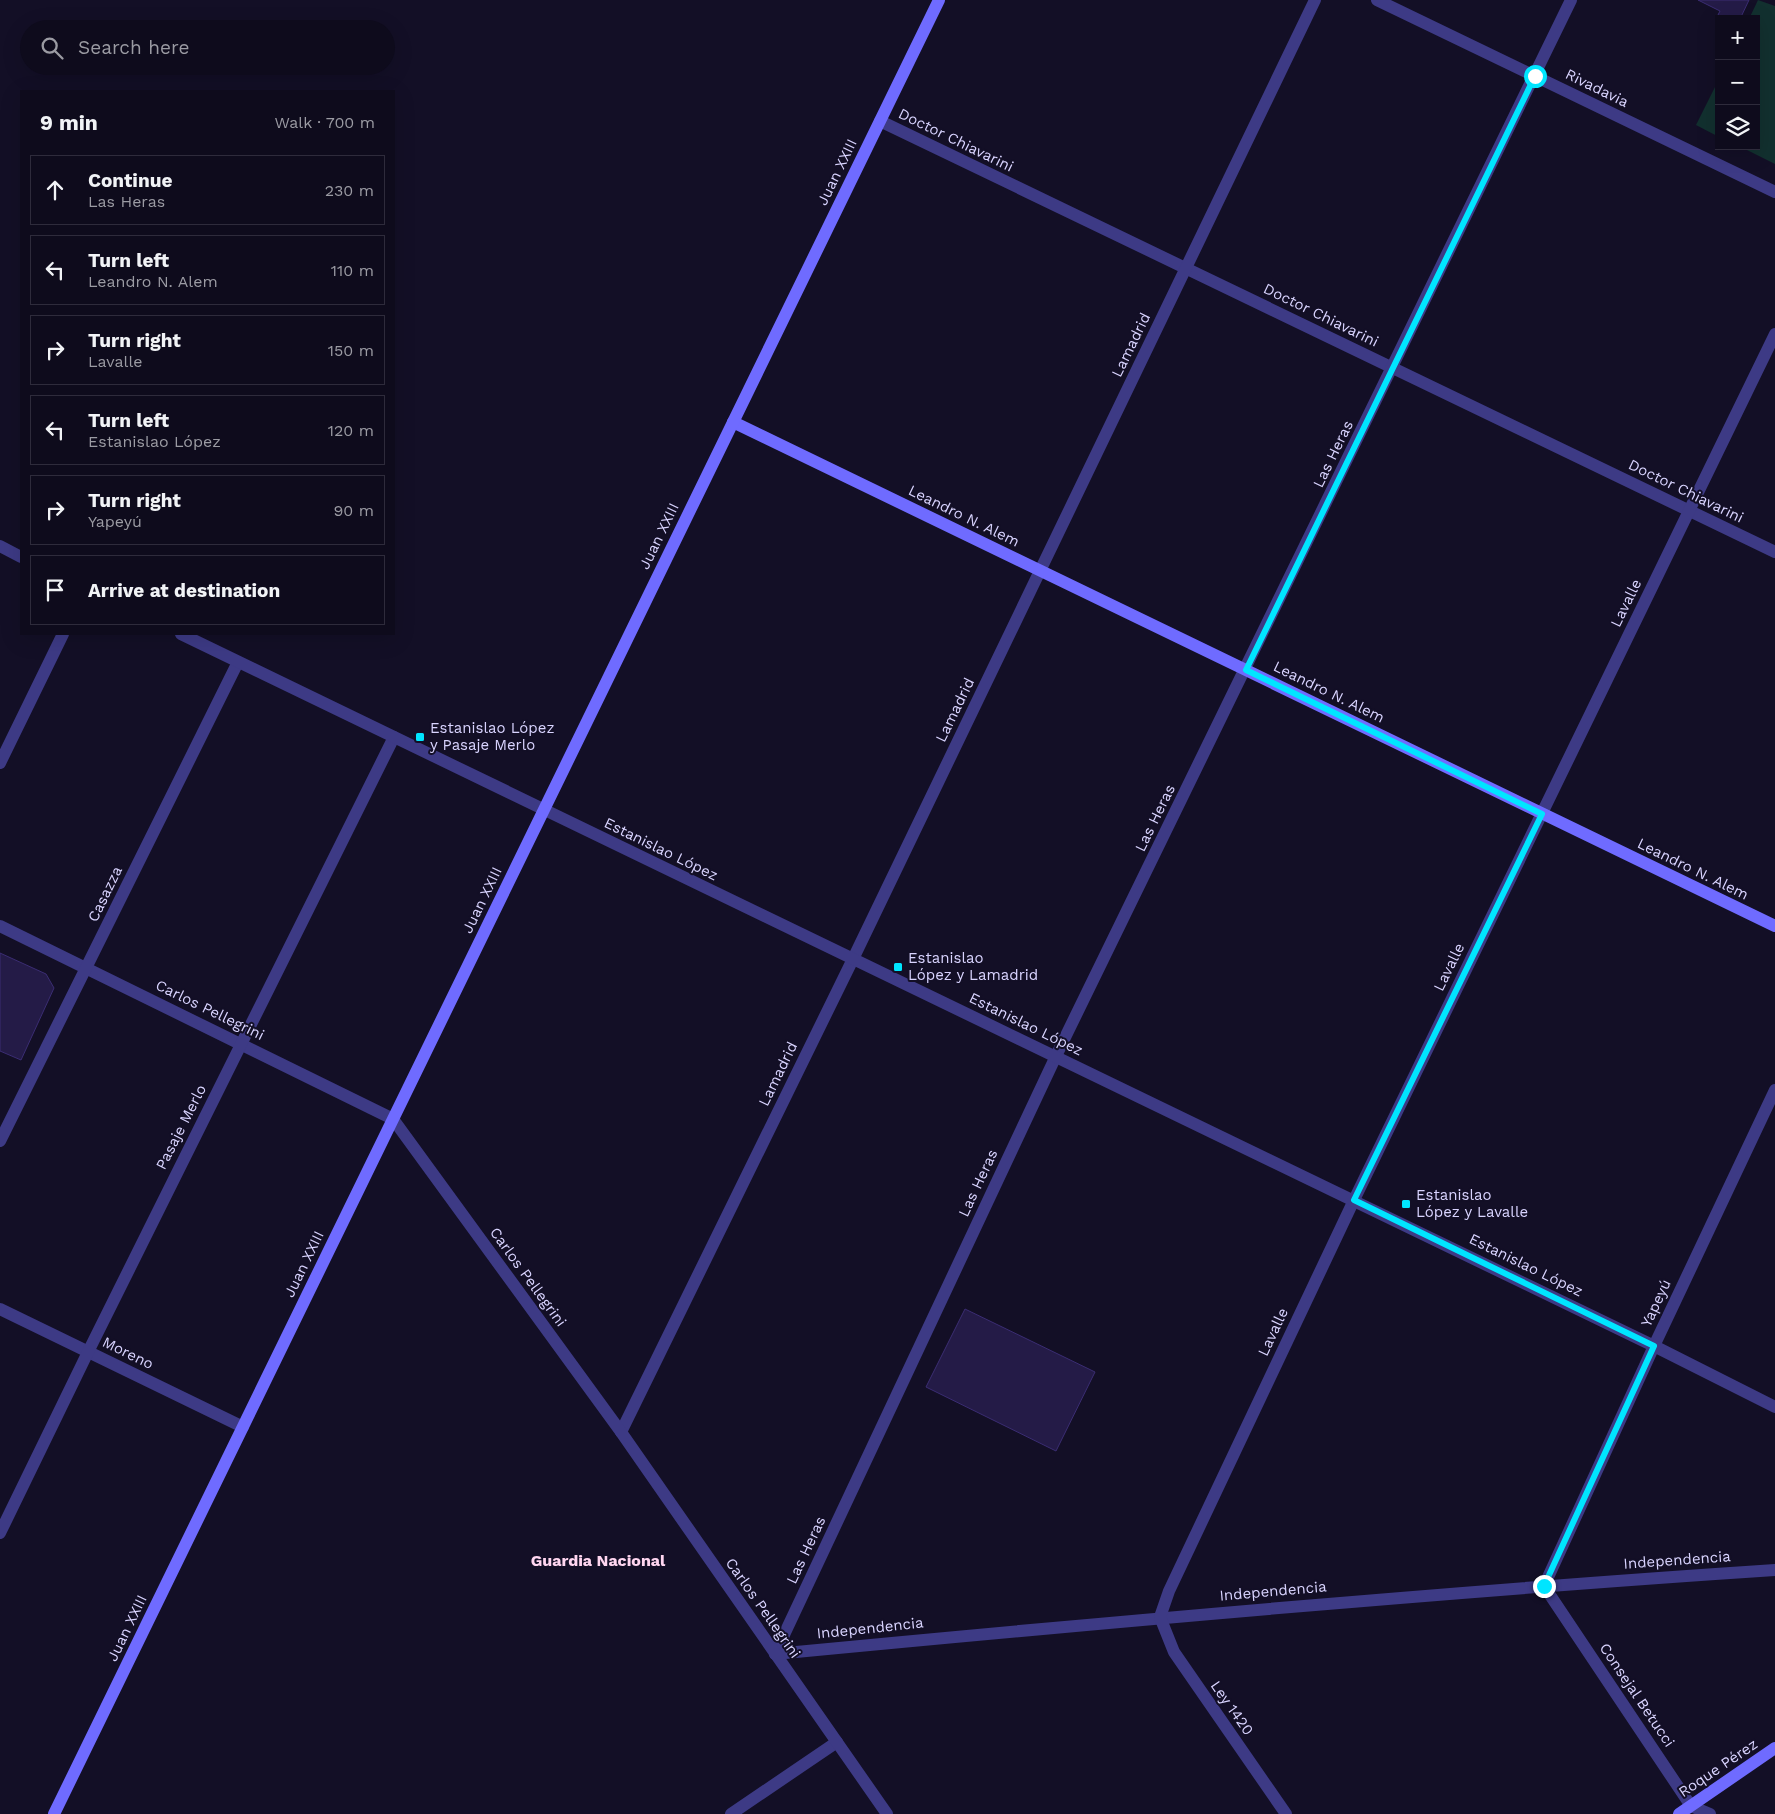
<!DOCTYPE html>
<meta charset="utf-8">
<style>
body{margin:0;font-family:"Work Sans",sans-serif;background:#1c1929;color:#f1f3f6}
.controls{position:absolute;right:15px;top:15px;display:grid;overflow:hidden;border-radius:0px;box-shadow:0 5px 20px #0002}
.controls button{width:45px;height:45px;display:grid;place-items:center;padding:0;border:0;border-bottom:1px solid #2e2b3b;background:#0e0b1c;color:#f1f3f6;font:25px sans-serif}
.stop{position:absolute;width:15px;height:15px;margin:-11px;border:4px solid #00e5ff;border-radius:50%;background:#fff}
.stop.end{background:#00e5ff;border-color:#fff;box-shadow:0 1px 5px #0008}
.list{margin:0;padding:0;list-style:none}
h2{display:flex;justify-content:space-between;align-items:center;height:65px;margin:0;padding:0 20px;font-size:21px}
h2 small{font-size:16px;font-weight:400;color:#9b9ba3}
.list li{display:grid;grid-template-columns:32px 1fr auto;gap:15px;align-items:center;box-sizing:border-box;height:70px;margin:0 10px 10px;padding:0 10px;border:1px solid #2e2b3b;border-radius:0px}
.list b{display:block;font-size:19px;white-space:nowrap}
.list p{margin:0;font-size:16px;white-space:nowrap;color:#9b9ba3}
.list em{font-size:16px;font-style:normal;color:#9b9ba3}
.icon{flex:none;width:28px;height:28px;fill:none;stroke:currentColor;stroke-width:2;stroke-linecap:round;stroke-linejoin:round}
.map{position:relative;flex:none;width:1775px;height:1814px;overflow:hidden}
.search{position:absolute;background:#0e0b1c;box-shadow:0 5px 20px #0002;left:20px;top:20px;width:375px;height:55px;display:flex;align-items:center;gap:12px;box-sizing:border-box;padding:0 18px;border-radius:28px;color:#9b9ba3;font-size:19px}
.panel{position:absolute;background:#0e0b1c;box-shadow:0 5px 20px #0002;left:20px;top:90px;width:375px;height:545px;border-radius:0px}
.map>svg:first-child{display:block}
.green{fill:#12302f}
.building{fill:#241b47;stroke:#3b2d73}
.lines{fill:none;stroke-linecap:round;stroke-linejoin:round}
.minor{stroke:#3d3a85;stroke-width:12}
.tertiary{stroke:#3d3a85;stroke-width:12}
.secondary{stroke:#6f6bff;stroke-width:12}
.route{stroke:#00e5ff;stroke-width:6}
.poi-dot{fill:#00e5ff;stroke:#130f26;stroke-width:2}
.labels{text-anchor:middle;stroke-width:4;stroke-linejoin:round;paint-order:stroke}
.street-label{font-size:15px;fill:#d9d4ff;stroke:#130f26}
.poi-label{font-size:15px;fill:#d9d4ff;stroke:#130f26;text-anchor:start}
.neighbourhood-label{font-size:16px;font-weight:bold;fill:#ffd6f0;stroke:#130f26}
</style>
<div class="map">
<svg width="1775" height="1814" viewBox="0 0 1775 1814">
<rect width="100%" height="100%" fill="#130f26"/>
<g class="green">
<polygon points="1758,0 1775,6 1775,164 1739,146 1756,146 1756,19 1749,19"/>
<polygon points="1719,79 1719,137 1696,125"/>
</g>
<g class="building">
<polygon points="1698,0 1749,0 1740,19 1716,19 1720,11"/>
<polygon points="0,953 46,974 54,988 21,1060 0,1051"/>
<polygon points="965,1309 1095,1372 1056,1451 926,1387"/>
</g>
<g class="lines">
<g class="minor">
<polyline points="1377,0 1775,192"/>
<polyline points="880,121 1775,552"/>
<polyline points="0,763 63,634"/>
<polyline points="0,926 393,1119"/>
<polyline points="0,1141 238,662"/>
<polyline points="0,1309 243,1427"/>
<polyline points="621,1432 853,959 1315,0"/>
<polyline points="0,1533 88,1352 394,737"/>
<polyline points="1544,1586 1654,1346 1775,1090"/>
<polyline points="1544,1586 1691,1806 1710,1814"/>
<polyline points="775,1654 1056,1056 1571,0"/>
<path d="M775,1654c333,-32 666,-62 1000,-84"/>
<polyline points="731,1814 837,1742"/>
<polyline points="1286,1814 1174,1652 1160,1617 1169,1591 1354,1200 1775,334"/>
</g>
<g class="tertiary">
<polyline points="0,546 21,557"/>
<polyline points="181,634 1654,1346 1775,1407"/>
<polyline points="393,1119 621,1432 887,1814"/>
</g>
<g class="secondary">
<polyline points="733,422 1775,926"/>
<polyline points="54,1814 939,0"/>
<polyline points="1679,1814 1775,1748"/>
</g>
</g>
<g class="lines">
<polyline class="route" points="1535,76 1246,670 1542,814 1354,1200 1654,1346 1544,1586"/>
</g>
<g class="poi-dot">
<rect x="415" y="732" width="10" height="10" rx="2.5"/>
<rect x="893" y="962" width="10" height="10" rx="2.5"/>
<rect x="1401" y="1199" width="10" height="10" rx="2.5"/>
</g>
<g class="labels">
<g class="street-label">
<text transform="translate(1597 88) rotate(26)" y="5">Rivadavia</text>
<text transform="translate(956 140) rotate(26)" y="5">Doctor Chiavarini</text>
<text transform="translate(837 172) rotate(-64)" y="5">Juan XXIII</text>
<text transform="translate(1321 315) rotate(26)" y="5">Doctor Chiavarini</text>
<text transform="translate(1131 345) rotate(-64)" y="5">Lamadrid</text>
<text transform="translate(1333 454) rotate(-64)" y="5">Las Heras</text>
<text transform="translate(1686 491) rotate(26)" y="5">Doctor Chiavarini</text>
<text transform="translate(964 516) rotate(26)" y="5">Leandro N. Alem</text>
<text transform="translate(659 536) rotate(-64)" y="5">Juan XXIII</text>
<text transform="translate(1626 603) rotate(-64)" y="5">Lavalle</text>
<text transform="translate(1329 692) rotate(26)" y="5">Leandro N. Alem</text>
<text transform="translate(955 710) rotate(-64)" y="5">Lamadrid</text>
<text transform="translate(1155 818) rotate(-64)" y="5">Las Heras</text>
<text transform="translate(661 849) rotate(26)" y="5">Estanislao López</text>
<text transform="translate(1693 869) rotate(26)" y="5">Leandro N. Alem</text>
<text transform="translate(105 894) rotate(-64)" y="5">Casazza</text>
<text transform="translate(482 900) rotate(-64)" y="5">Juan XXIII</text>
<text transform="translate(1449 967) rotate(-64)" y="5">Lavalle</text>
<text transform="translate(210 1010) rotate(26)" y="5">Carlos Pellegrini</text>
<text transform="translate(1026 1024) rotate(26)" y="5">Estanislao López</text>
<text transform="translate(778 1074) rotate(-64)" y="5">Lamadrid</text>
<text transform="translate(181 1127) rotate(-63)" y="5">Pasaje Merlo</text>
<text transform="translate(978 1183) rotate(-65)" y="5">Las Heras</text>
<text transform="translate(304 1264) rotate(-64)" y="5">Juan XXIII</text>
<text transform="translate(1526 1265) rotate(26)" y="5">Estanislao López</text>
<text transform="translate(528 1277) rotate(54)" y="5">Carlos Pellegrini</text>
<text transform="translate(1656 1303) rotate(-65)" y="5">Yapeyú</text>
<text transform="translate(1273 1332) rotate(-65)" y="5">Lavalle</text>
<text transform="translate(128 1353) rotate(26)" y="5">Moreno</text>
<text transform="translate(806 1550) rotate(-65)" y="5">Las Heras</text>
<text transform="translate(1677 1560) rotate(-4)" y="5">Independencia</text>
<text transform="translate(1273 1591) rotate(-5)" y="5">Independencia</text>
<text transform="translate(763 1608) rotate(55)" y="5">Carlos Pellegrini</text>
<text transform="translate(127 1628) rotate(-64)" y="5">Juan XXIII</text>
<text transform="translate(870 1628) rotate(-6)" y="5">Independencia</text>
<text transform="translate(1637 1695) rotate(56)" y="5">Consejal Betucci</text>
<text transform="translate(1232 1708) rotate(55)" y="5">Ley 1420</text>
<text transform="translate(1718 1768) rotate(-34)" y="5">Roque Pérez</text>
</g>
<g class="poi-label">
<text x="430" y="733">Estanislao López<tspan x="430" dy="17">y Pasaje Merlo</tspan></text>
<text x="908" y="963">Estanislao<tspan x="908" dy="17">López y Lamadrid</tspan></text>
<text x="1416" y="1200">Estanislao<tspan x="1416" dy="17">López y Lavalle</tspan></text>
</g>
<g class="neighbourhood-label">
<text x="598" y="1566">Guardia Nacional</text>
</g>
</g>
</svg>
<div class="controls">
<button>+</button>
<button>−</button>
<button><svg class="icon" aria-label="layers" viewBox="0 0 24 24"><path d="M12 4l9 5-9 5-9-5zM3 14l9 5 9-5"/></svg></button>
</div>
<div class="stop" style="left:1535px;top:76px"></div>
<div class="stop end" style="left:1544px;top:1586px"></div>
<div class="search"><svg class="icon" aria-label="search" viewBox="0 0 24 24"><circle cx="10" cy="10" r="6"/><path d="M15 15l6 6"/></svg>Search here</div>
<section class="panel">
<h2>9 min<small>Walk · 700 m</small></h2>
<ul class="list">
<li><svg class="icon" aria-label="ahead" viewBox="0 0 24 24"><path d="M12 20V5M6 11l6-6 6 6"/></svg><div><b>Continue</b><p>Las Heras</p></div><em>230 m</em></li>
<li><svg class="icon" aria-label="left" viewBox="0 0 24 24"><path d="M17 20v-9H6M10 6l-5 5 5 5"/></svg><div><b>Turn left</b><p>Leandro N. Alem</p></div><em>110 m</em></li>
<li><svg class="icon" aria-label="right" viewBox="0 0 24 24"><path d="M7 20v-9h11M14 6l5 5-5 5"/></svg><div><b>Turn right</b><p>Lavalle</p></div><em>150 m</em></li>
<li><svg class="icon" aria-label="left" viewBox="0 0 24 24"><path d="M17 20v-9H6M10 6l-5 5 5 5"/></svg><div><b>Turn left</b><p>Estanislao López</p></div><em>120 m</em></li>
<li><svg class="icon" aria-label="right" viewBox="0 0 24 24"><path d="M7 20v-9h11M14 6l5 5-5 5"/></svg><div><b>Turn right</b><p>Yapeyú</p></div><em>90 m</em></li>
<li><svg class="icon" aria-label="arrive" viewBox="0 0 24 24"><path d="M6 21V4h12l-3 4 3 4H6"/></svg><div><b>Arrive at destination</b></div></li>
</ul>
</section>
</div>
